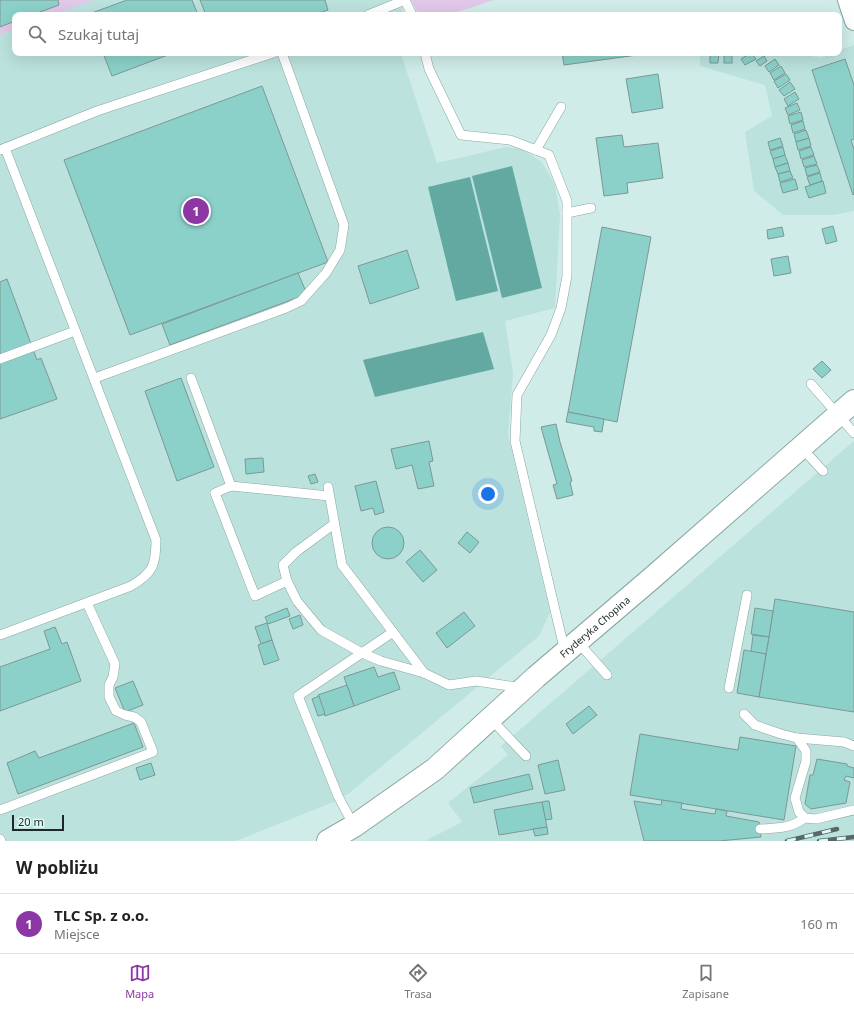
<!DOCTYPE html>
<html lang="pl">
<meta charset="utf-8">
<style>
body{margin:0;font-family:"Noto Sans",sans-serif;background:#f2f2f2;color:#222}
.scale{position:absolute;left:12px;bottom:10px;width:52px;box-sizing:border-box;padding-left:4px;border:2px solid #1d2827;border-top:0;font-size:11px;line-height:14px;white-space:nowrap;color:#1d2827;-webkit-text-stroke:3px #dcf9f5;paint-order:stroke}
.you{position:absolute;left:488px;top:494px;width:14px;height:14px;margin:-10px;border:3px solid #fff;border-radius:50%;background:#1a73e8;box-shadow:0 0 0 6px #1a73e833}
.badge{display:grid;place-items:center;width:26px;height:26px;border-radius:50%;background:#8d37a5;color:#fff;font-size:13px;font-weight:700}
.pin{position:absolute;translate:-50% -50%;border:2px solid #fff;box-shadow:0 1px 4px #0006}
.list{margin:0;padding:0;list-style:none}
h2{display:flex;justify-content:space-between;align-items:center;height:52px;margin:0;padding:0 16px;font-size:17px}
h2 small{font-size:13px;font-weight:400;color:#767676}
.list li{display:grid;grid-template-columns:26px 1fr auto;gap:12px;align-items:center;box-sizing:border-box;height:60px;padding:0 16px;border-top:1px solid #e0e0e0}
.list b{display:block;font-size:15px;white-space:nowrap}
.list p{margin:0;font-size:13px;white-space:nowrap;color:#767676}
.list em{font-size:13px;font-style:normal;color:#767676}
.icon{flex:none;width:22px;height:22px;fill:none;stroke:currentColor;stroke-width:2;stroke-linecap:round;stroke-linejoin:round}
.map{position:relative;flex:none;width:854px;height:841px;overflow:hidden}
.search{position:absolute;background:#fff;box-shadow:0 4px 16px #0002;left:12px;right:12px;top:12px;height:44px;display:flex;align-items:center;gap:10px;box-sizing:border-box;padding:0 14px;border-radius:8px;color:#767676;font-size:15px}
.sheet{height:112px;background:#fff}
nav{display:flex;justify-content:space-around;align-items:center;box-sizing:border-box;height:56px;border-top:1px solid #e0e0e0;background:#fff;font-size:11px;color:#767676}
nav a{display:grid;justify-items:center;gap:2px}
nav .on{color:#8d37a5}
.map>svg:first-child{display:block}
.built{fill:#bbe2dd}
.green{fill:#e1c7e8}
.water{fill:#63a9a1}
.building{fill:#8bd1c9;stroke:#7c9894}
.lines{fill:none;stroke-linecap:round;stroke-linejoin:round}
.service-casing{stroke:#8aa7a3;stroke-width:10}
.minor-casing{stroke:#8aa7a3;stroke-width:20}
.tertiary-casing{stroke:#8aa7a3;stroke-width:24}
.service{stroke:#fff;stroke-width:9}
.minor{stroke:#fff;stroke-width:18}
.tertiary{stroke:#fff;stroke-width:22}
.rail-casing{stroke:#576866;stroke-width:4.5}
.rail{stroke:#dcf9f5;stroke-width:3;stroke-dasharray:9;stroke-linecap:butt}
.labels{text-anchor:middle;stroke-width:4;stroke-linejoin:round;paint-order:stroke}
.street-label{font-size:10px;fill:#1d2827;stroke:#dcf9f5}
</style>
<div class="map">
<svg width="854" height="841" viewBox="0 0 854 841">
<rect width="100%" height="100%" fill="#cfece8"/>
<g class="built">
<polygon points="94,0 398,0 404,15 53,15"/>
<polygon points="15,29 15,53 403,53 401,54 437,163 506,147 522,149 542,162 555,185 560,215 555,308 505,321 513,373 508,434 550,612 539,636 348,794 336,801 236,841 0,841 0,35"/>
<polygon points="854,45 854,211 833,215 783,215 754,191 745,132 772,116 765,85 700,66 700,53 795,53 821,58 833,53 839,53 839,50"/>
<polygon points="854,441 854,841 425,841 462,822 448,803 508,755 501,746"/>
</g>
<g class="green">
<polygon points="0,0 94,0 53,15 15,15 15,29 0,35"/>
<polygon points="411,0 494,0 448,15 419,15"/>
</g>
<g class="water">
<polygon points="512,166 542,288 502,298 472,176"/>
<polygon points="470,177 498,291 456,301 428,187"/>
<polygon points="483,332 494,369 375,397 363,360"/>
</g>
<g class="building">
<polygon points="0,0 58,0 59,5 32,15 15,15 15,21 0,27"/>
<polygon points="127,0 192,0 198,15 89,15 89,14"/>
<polygon points="200,0 325,0 328,10 314,15 206,15"/>
<polygon points="103,53 173,53 112,76"/>
<polygon points="562,53 652,53 564,65"/>
<polygon points="710,53 719,53 718,63 710,63"/>
<rect x="724" y="53" width="8" height="10"/>
<polygon points="751,53 756,59 745,65 741,59"/>
<polygon points="764,56 767,61 760,66 756,61"/>
<polygon points="775,59 779,65 769,72 765,66"/>
<polygon points="845,59 854,85 854,139 851,140 854,149 854,194 853,195 812,70"/>
<polygon points="781,66 785,73 774,80 770,73"/>
<polygon points="658,74 663,108 632,113 626,79"/>
<polygon points="786,74 790,80 778,88 774,81"/>
<polygon points="790,82 795,89 784,96 779,90"/>
<polygon points="262,86 328,262 130,335 64,160"/>
<polygon points="795,92 799,99 788,106 784,99"/>
<polygon points="797,103 800,110 788,115 785,108"/>
<polygon points="801,112 803,120 790,124 788,116"/>
<polygon points="803,121 805,129 793,133 791,125"/>
<polygon points="806,130 809,138 796,142 794,134"/>
<polygon points="622,135 624,147 658,143 663,178 627,183 628,193 604,196 596,138"/>
<polygon points="780,138 783,146 770,150 768,142"/>
<polygon points="809,138 811,146 798,150 796,142"/>
<polygon points="783,147 785,155 773,159 770,151"/>
<polygon points="811,147 814,155 801,159 799,151"/>
<polygon points="785,155 788,163 775,167 773,159"/>
<polygon points="814,156 817,164 804,167 802,160"/>
<polygon points="788,163 790,171 778,174 775,167"/>
<polygon points="817,165 820,172 807,176 805,168"/>
<polygon points="790,171 793,178 780,182 778,174"/>
<polygon points="820,173 822,181 810,185 807,177"/>
<polygon points="795,179 798,189 783,193 780,183"/>
<polygon points="823,181 826,193 809,198 805,187"/>
<polygon points="833,226 837,241 826,244 822,229"/>
<polygon points="602,227 651,237 617,422 568,412"/>
<polygon points="782,227 784,236 768,239 767,230"/>
<polygon points="407,250 419,288 370,304 358,266"/>
<polygon points="788,256 791,273 774,276 771,259"/>
<polygon points="298,273 307,294 170,345 162,324"/>
<polygon points="7,279 37,360 41,358 57,399 0,419 0,282"/>
<polygon points="822,361 831,370 822,378 813,369"/>
<polygon points="181,378 214,467 177,481 145,391"/>
<polygon points="568,412 604,419 602,432 594,431 594,427 566,422"/>
<polygon points="556,424 560,442 572,481 570,482 573,495 557,499 553,485 557,484 541,427"/>
<polygon points="429,441 433,461 429,462 434,486 418,489 412,465 396,469 391,449"/>
<polygon points="263,458 264,472 246,474 245,459"/>
<polygon points="315,474 318,482 311,484 308,476"/>
<polygon points="376,481 384,512 375,515 373,508 361,511 355,486"/>
<circle cx="388" cy="543" r="16"/>
<polygon points="467,532 479,542 470,553 458,543"/>
<polygon points="420,550 437,570 423,582 406,562"/>
<polygon points="775,599 854,612 854,712 759,697"/>
<polygon points="287,608 290,616 268,624 265,617"/>
<polygon points="755,608 773,611 769,637 751,634"/>
<polygon points="464,612 475,626 447,648 436,633"/>
<polygon points="300,615 303,625 293,629 289,619"/>
<polygon points="267,623 272,640 261,644 255,627"/>
<polygon points="55,627 62,644 67,642 81,681 0,711 0,667 50,649 44,631"/>
<polygon points="753,635 769,637 766,654 751,652"/>
<polygon points="272,640 279,660 264,665 258,645"/>
<polygon points="744,650 766,654 759,697 737,693"/>
<polygon points="374,667 378,677 394,672 400,689 354,706 344,677"/>
<polygon points="133,681 143,705 125,712 115,688"/>
<polygon points="347,685 354,706 325,716 318,695"/>
<polygon points="319,696 325,714 318,716 312,699"/>
<polygon points="589,706 597,715 573,734 566,724"/>
<polygon points="134,723 143,747 18,794 7,763 35,751 39,758"/>
<polygon points="640,734 738,750 740,737 796,746 784,820 630,795"/>
<polygon points="817,759 847,764 847,766 854,768 854,778 846,776 844,780 850,782 846,803 811,809 805,804 810,775 813,775"/>
<polygon points="558,760 565,790 545,794 538,765"/>
<polygon points="151,763 155,775 140,780 136,768"/>
<polygon points="529,774 533,789 474,803 470,788"/>
<polygon points="662,800 682,803 681,809 715,814 716,809 727,811 726,816 759,822 761,837 719,841 644,841 634,801 661,805"/>
<polygon points="547,801 549,801 552,819 545,820 542,802"/>
<polygon points="542,802 547,827 499,835 494,810"/>
<polygon points="547,827 548,834 535,836 533,829"/>
</g>
<g class="lines">
<g class="service-casing">
<g id="service">
<polyline points="405,0 412,15"/>
<polyline points="368,15 405,0"/>
<polyline points="425,53 429,69 461,135 510,140 549,155 567,201 567,276 561,308 551,335 517,395 515,441 565,652"/>
<polyline points="0,150 97,111 273,53"/>
<polyline points="536,150 561,107"/>
<polyline points="567,213 591,208"/>
<polyline points="0,359 75,331"/>
<polyline points="95,378 286,308 301,301 326,273 340,250 344,225 282,53"/>
<polyline points="191,378 231,486 329,496"/>
<polyline points="811,384 854,433"/>
<polyline points="801,447 823,471"/>
<polyline points="231,486 215,493 255,596 287,581"/>
<polyline points="328,487 342,565 424,673 449,685 476,681 522,688"/>
<polyline points="334,524 296,552 283,565 287,581 297,601 321,630 362,653 381,661 424,673"/>
<path d="M0,635l131,-49c22,-13 25,-21 25,-46 -50,-131 -101,-261 -151,-392"/>
<polyline points="577,641 607,675"/>
<polyline points="729,688 747,595"/>
<polyline points="744,714 755,725 781,734 797,738 844,742 854,746"/>
<polyline points="490,718 526,756"/>
<polyline points="797,738 806,751 806,761 795,798 799,812 805,818 816,819 854,810"/>
<polyline points="0,810 153,752 141,722 134,717 125,715 116,711 109,697 109,685 113,677 115,664 87,603"/>
<polyline points="354,826 338,796 298,696 393,632"/>
<path d="M760,829c18,-1 29,0 45,-11"/>
<polyline points="0,839 1,841"/>
</g>
</g>
<g class="minor-casing">
<polyline id="minor" points="847,0 854,21"/>
</g>
<g class="tertiary-casing">
<g id="tertiary">
<path id="s1" d="M328,841l26,-15 81,-57 101,-92 116,-99 202,-177"/>
</g>
</g>
<use href="#service" class="service"/>
<use href="#minor" class="minor"/>
<use href="#tertiary" class="tertiary"/>
<g class="rail-casing">
<g id="rail">
<polyline points="787,841 837,829"/>
<polyline points="819,841 854,837"/>
</g>
</g>
<use href="#rail" class="rail"/>
</g>
<g class="labels">
<g class="street-label">
<text dy="4" stroke="none"><textPath href="#s1" startOffset="343">Fryderyka Chopina</textPath></text>
</g>
</g>
</svg>
<div class="scale">20 m</div>
<div class="you"></div>
<div class="pin badge" style="left:196px;top:211px">1</div>
<div class="search"><svg class="icon" aria-label="search" viewBox="0 0 24 24"><circle cx="10" cy="10" r="6"/><path d="M15 15l6 6"/></svg>Szukaj tutaj</div>
</div>
<section class="sheet">
<h2>W pobliżu<small></small></h2>
<ul class="list">
<li><span class="badge">1</span><div><b>TLC Sp. z o.o.</b><p>Miejsce</p></div><em>160 m</em></li>
</ul>
</section>
<nav>
<a class="on"><svg class="icon" aria-label="map" viewBox="0 0 24 24"><path d="M3 6l6-2 6 2 6-2v14l-6 2-6-2-6 2zM9 4v14M15 6v14"/></svg>Mapa</a>
<a><svg class="icon" aria-label="directions" viewBox="0 0 24 24"><path d="M12 3l9 9-9 9-9-9zM9 14v-3h6M13 9l2 2-2 2"/></svg>Trasa</a>
<a><svg class="icon" aria-label="saved" viewBox="0 0 24 24"><path d="M7 4h10v16l-5-4-5 4z"/></svg>Zapisane</a>
</nav>
